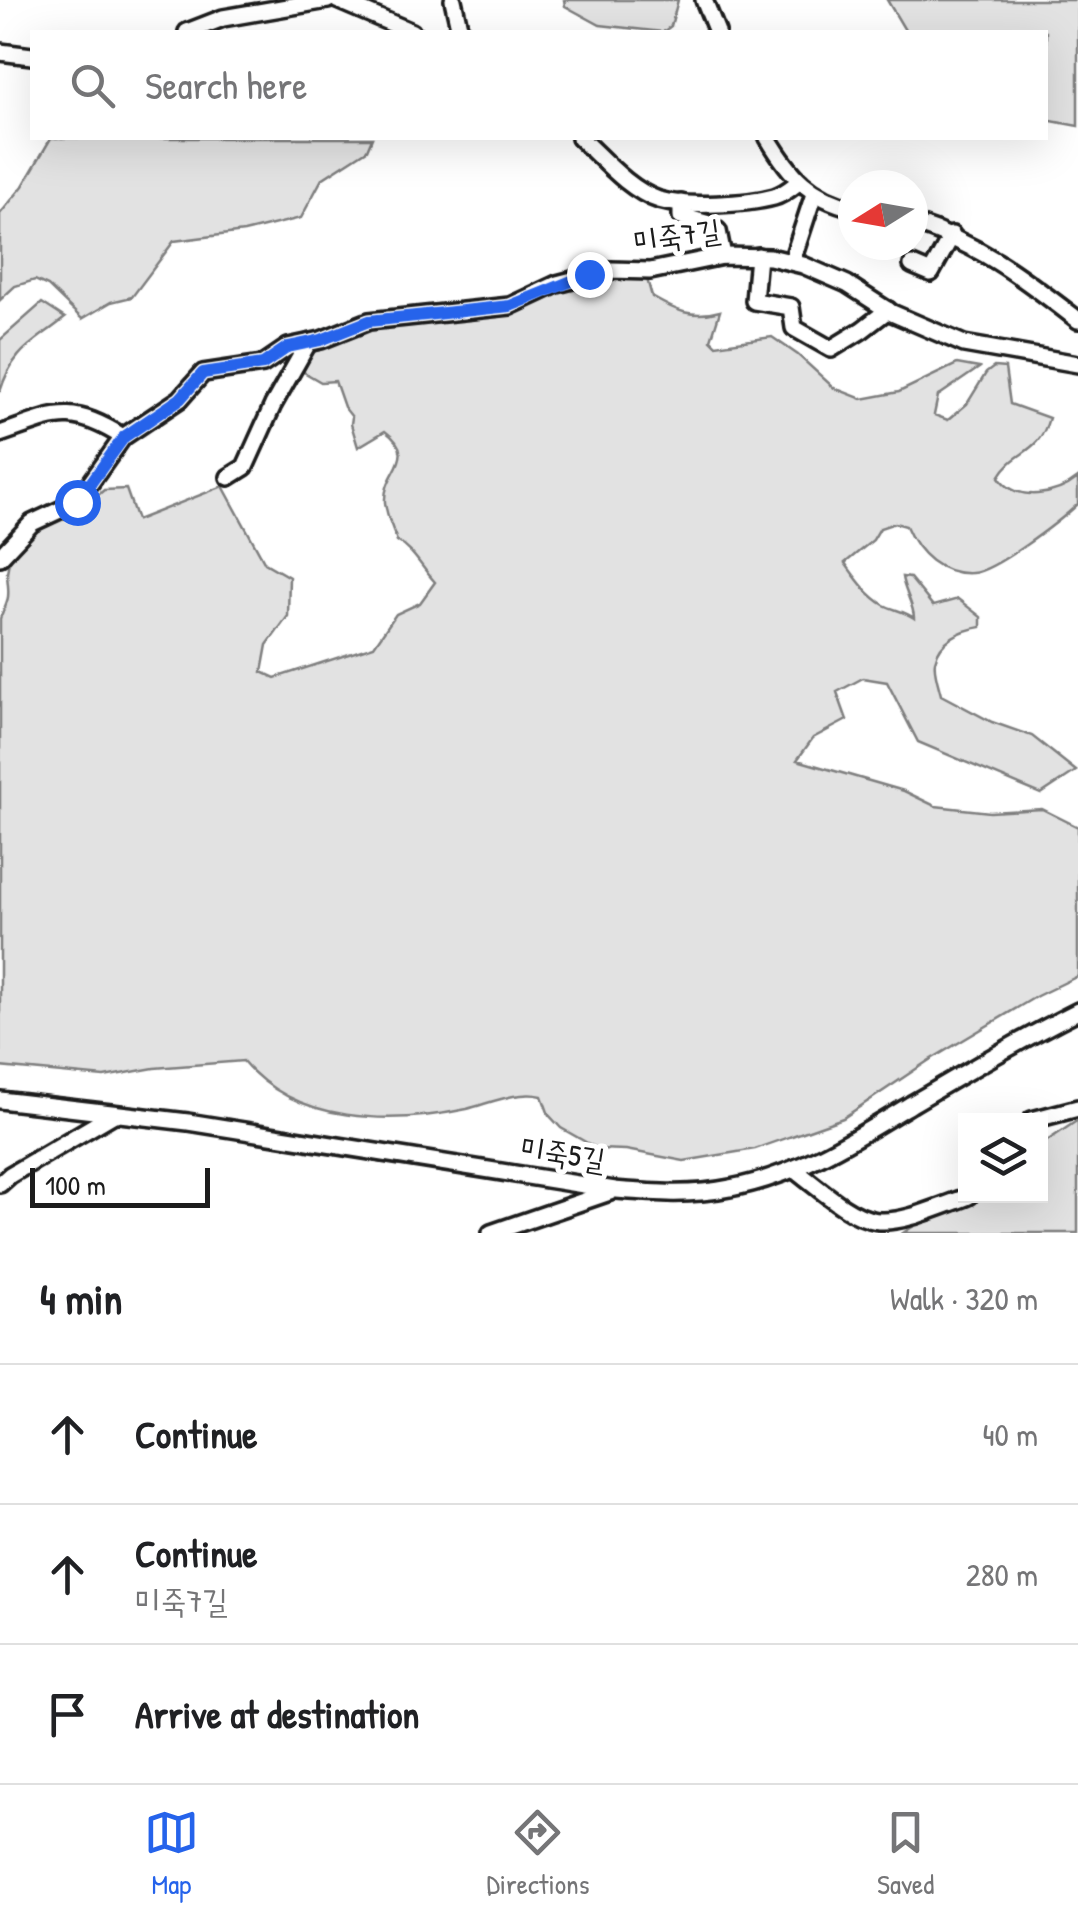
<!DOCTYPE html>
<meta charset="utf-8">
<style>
body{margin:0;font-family:"Patrick Hand","Poor Story",sans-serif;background:#f2f2f2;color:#202124}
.controls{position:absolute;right:30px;bottom:30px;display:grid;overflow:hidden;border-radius:0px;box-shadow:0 10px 40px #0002}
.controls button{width:90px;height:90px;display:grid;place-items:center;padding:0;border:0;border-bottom:2px solid #e0e0e0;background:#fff;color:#202124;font:50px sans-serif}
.compass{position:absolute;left:838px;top:170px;width:90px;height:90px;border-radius:50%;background:#fff;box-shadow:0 10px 40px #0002;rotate:259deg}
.scale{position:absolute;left:30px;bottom:25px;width:180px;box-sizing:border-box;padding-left:10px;border:5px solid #1c1c1c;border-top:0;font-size:28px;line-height:35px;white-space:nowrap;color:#1c1c1c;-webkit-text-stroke:8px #fff;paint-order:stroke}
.stop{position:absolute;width:30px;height:30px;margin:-22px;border:8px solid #2563eb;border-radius:50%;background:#fff}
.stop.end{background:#2563eb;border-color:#fff;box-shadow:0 2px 10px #0008}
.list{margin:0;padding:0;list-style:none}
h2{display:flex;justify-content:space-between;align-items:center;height:130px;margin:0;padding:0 40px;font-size:42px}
h2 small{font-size:32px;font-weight:400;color:#757577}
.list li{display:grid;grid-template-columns:65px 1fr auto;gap:30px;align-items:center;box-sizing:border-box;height:140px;padding:0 40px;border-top:2px solid #e0e0e0}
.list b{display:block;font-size:38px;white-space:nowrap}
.list p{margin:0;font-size:32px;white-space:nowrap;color:#757577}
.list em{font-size:32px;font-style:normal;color:#757577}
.icon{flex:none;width:55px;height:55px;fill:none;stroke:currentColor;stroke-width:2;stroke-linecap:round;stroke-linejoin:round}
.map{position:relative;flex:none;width:1078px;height:1233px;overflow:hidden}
.search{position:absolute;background:#fff;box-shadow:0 10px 40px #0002;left:30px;right:30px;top:30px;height:110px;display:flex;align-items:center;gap:25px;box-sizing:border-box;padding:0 35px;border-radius:0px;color:#757577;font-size:38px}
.sheet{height:550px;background:#fff}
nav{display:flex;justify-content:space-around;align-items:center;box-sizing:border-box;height:140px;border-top:2px solid #e0e0e0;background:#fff;font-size:28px;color:#757577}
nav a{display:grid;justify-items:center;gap:5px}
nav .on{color:#2563eb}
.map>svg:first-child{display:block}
.green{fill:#e2e2e2;stroke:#7f7f7f;stroke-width:2.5}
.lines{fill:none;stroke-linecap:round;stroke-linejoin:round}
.minor-casing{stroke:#1c1c1c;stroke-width:22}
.minor{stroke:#fff;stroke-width:15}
.route{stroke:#2563eb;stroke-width:12}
.labels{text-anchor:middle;stroke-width:10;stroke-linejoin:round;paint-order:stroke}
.street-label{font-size:30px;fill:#1c1c1c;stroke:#fff}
</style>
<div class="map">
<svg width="1078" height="1233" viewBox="0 0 1078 1233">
<rect width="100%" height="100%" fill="#fff"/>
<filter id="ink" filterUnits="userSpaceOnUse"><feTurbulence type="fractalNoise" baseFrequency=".01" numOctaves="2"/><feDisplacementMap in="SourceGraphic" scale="20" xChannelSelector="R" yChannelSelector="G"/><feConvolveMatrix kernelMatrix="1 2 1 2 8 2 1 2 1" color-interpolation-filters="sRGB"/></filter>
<g filter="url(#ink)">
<g class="green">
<polygon points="564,0 678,0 671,26 663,32 600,25 565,6"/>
<polygon points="887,0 1078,0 1078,126 1046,120 1046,32 906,32"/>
<polygon points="51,138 372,138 367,150 322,179 301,218 244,232 174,241 132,297 111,302 82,319 48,286 35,280 15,286 0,300 0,214 23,186"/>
<path d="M621,277l26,2 5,18c24,14 40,22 68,14l-9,29 5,5 56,-8 26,18 36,33 28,11 37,-7 58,-28 22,4 -41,28 -4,19 14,5 19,-16 19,-31 8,-6 11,1 5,36 39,14c-11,38 -34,31 -50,59 18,27 58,18 79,1v26c-18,17 -84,68 -106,69 -32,2 -54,-19 -66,-47l-11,-3 -15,5 -7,12 -28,23c11,15 22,32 39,42 10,5 20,6 30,13 0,-13 -10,-27 -12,-41l8,1 23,28 25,-7 23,18v10c-19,3 -41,12 -46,34 -2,9 4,25 6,34l51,27 40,14 44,35 -35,23 -123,-52 -31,-60 -24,-4 -26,14 10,28 -34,18 -16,22 107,31 31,15 55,6 52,-3 36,18v149l-41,20 -109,65 -85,57 -88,31 -71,12 -58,-11 -28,-1 -37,-21 -12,-13 -7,-19c-23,-6 -52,7 -75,13 -75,16 -171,15 -224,-48l-89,7 -50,9 -104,-10v-448c2,-7 7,-15 8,-22 2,-14 -5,-24 3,-38 23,-39 62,-40 93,-69l22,-1 11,31 86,-34 42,77 24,14 -1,39 -21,29 -5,27 13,6 99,-32 22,-32 24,-11 15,-21c-14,-15 -21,-31 -38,-41 -4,-12 -11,-26 -12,-39 -2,-32 36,-44 0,-71l-27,16 -7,-23 1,-7 -8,-10 -9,-26 -14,1 -19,-11 7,-17 29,-14 35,-12 63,-11 58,-1 27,-7 35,-18z"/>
<path d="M42,303l23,15c-32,26 -52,31 -65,74v-52z"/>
<polygon points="1078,1120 1078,1233 903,1233 965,1193 966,1196 1040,1196 1041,1145"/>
</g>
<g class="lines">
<g class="minor-casing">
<g id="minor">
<polyline points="337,0 412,32"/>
<polyline points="453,0 460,31"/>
<polyline points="704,0 717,32"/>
<polyline points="187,32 223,18 328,0"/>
<polyline points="0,52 32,56"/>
<path d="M580,138c22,20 49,52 79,62 26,8 89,4 115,-3 11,-3 18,-10 26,-16"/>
<path d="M768,138c22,37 42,60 85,70"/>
<polyline points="681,203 681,216 709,224 718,231 723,256"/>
<path d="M913,223c69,22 109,54 165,97"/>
<polyline points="758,256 754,301 791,307 794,328 831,349 862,330 888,310"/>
<polyline points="792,261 814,194"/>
<polyline points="912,265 931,273 952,235"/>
<path d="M0,434c56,-19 69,-31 123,3"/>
<polyline points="229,477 245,467 273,405 308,343"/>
<polyline points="0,557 32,523 77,502 123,437 180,399 203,373 263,364 288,347 321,340 369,321 510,306 557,284 611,270 650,271 723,256 770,257 803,265 847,284 892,313 964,344 1078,364"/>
<path d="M0,1100l188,22 427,68c39,3 76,6 115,-2 66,-12 123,-48 180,-83 56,-33 110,-65 168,-94"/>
<polyline points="1032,1120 1078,1108"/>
<path d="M795,1170c79,63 77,63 174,26"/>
<polyline points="0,1184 10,1175 114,1114"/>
<polyline points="491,1233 610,1192"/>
</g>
</g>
<use href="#minor" class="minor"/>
</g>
</g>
<g class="lines" filter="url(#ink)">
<polyline class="route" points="77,502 124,437 180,399 203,373 263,364 288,347 321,340 369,321 510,306 589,274"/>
</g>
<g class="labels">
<g class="street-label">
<text transform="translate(677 236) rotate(-8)" y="10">미죽7길</text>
<text transform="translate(563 1154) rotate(9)" y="10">미죽5길</text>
</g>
</g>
</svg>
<div class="controls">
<button><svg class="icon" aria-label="layers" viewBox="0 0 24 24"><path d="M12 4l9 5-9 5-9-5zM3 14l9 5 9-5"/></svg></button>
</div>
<svg class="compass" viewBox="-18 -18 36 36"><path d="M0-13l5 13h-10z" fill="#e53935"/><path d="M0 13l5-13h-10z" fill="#757577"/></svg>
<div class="scale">100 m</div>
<div class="stop" style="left:77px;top:502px"></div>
<div class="stop end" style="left:589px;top:274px"></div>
<div class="search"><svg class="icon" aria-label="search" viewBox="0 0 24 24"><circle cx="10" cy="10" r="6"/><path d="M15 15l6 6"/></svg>Search here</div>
</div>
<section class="sheet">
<h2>4 min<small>Walk · 320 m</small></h2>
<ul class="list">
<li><svg class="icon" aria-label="ahead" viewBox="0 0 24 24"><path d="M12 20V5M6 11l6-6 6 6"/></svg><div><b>Continue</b></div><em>40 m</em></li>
<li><svg class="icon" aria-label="ahead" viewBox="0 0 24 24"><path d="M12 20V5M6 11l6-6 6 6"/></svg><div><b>Continue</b><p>미죽7길</p></div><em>280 m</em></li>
<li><svg class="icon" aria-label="arrive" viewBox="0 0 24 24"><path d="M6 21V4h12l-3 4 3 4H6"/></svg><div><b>Arrive at destination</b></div></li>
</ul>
</section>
<nav>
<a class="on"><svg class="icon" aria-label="map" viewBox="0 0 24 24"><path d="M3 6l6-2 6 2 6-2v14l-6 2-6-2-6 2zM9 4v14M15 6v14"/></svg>Map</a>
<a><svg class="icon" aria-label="directions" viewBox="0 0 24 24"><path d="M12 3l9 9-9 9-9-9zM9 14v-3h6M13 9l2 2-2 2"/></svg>Directions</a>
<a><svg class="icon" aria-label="saved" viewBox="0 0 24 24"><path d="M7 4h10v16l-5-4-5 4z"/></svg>Saved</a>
</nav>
